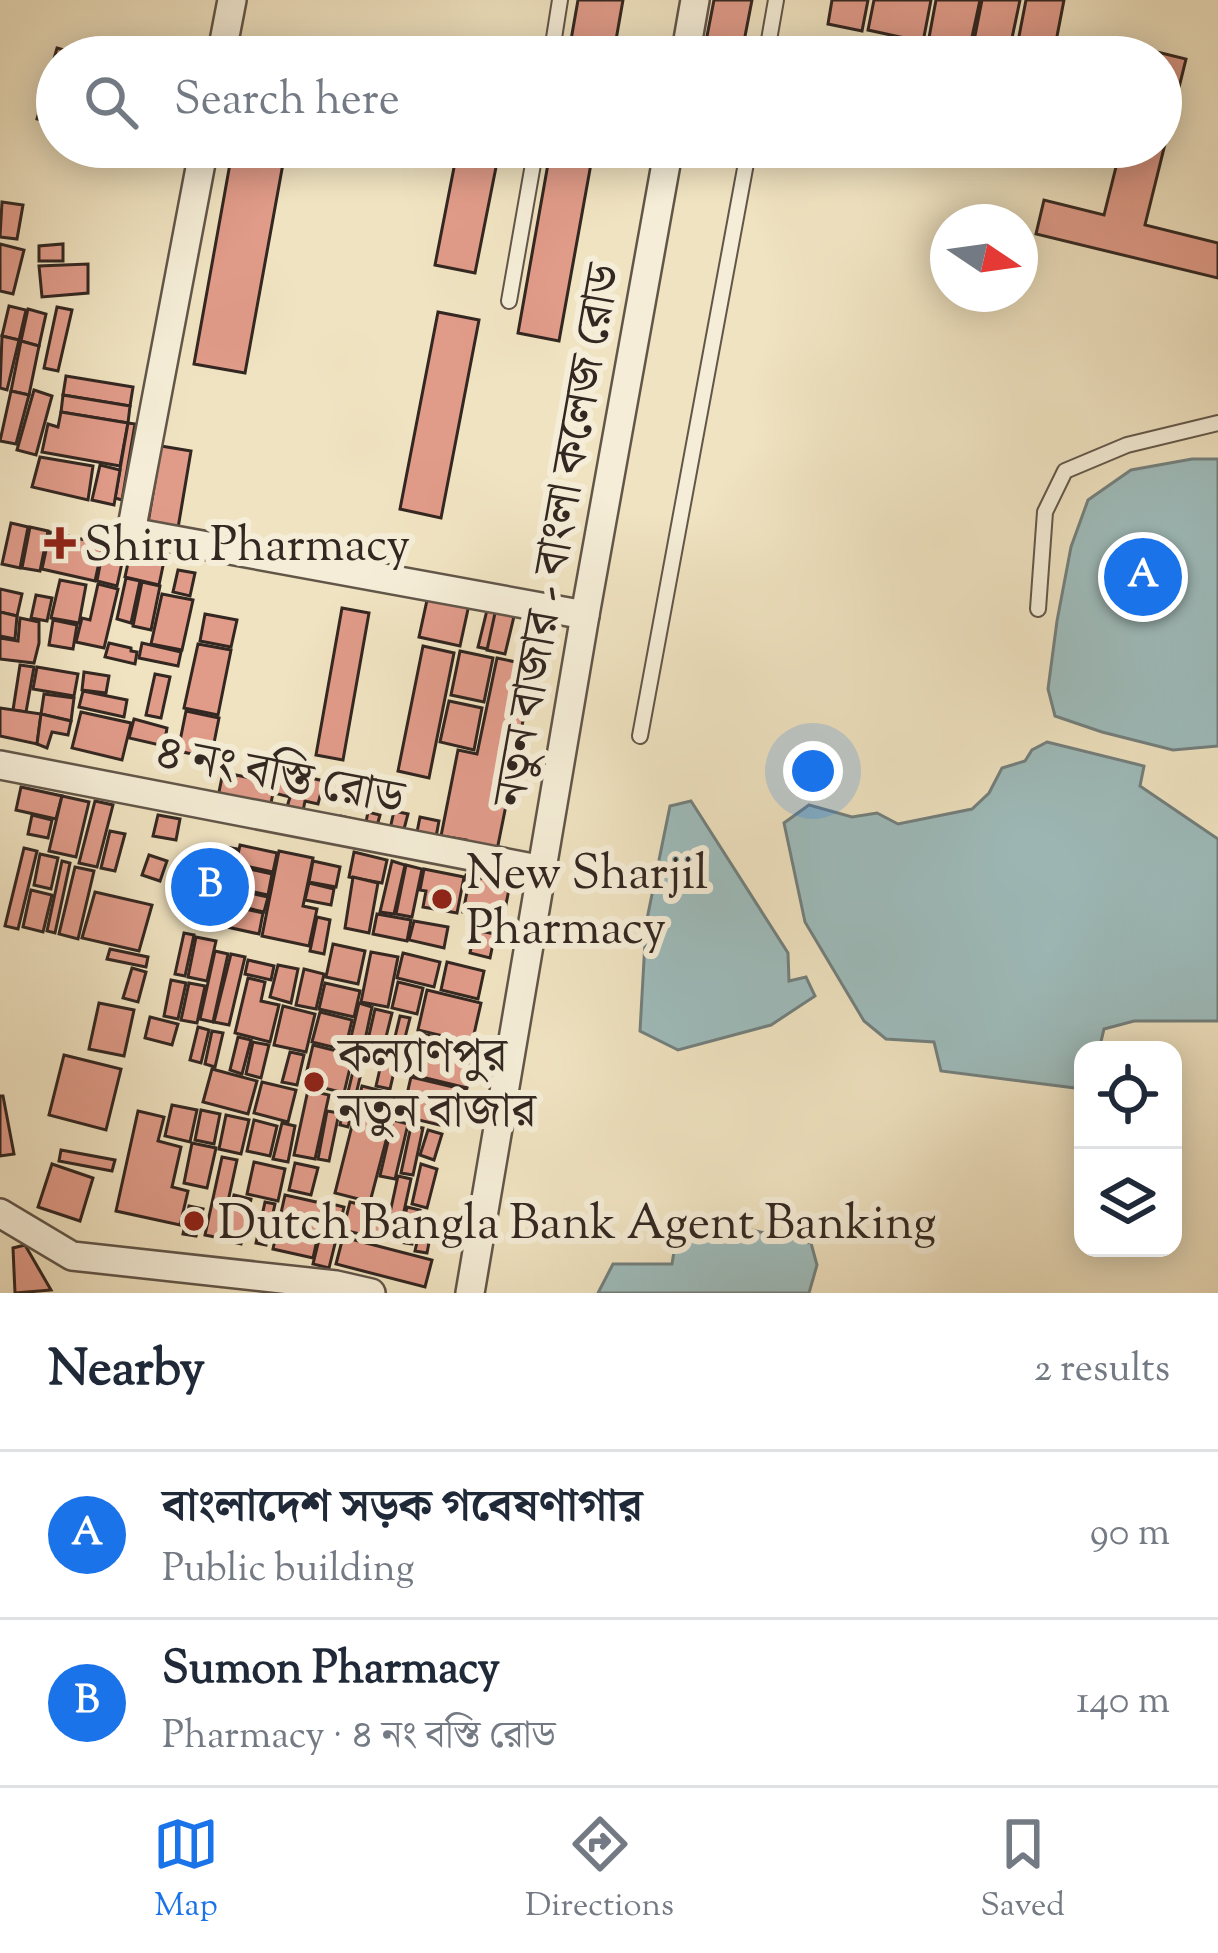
<!DOCTYPE html>
<meta charset="utf-8">
<style>
body{margin:0;font-family:"Sorts Mill Goudy","Noto Serif Bengali",serif;background:#f6f6f7;color:#1f2937}
.controls{position:absolute;right:36px;bottom:36px;display:grid;overflow:hidden;border-radius:24px;box-shadow:0 6px 30px #0003}
.controls button{width:108px;height:108px;display:grid;place-items:center;padding:0;border:0;border-bottom:3px solid #e0e1e3;background:#fff;color:#1f2937;font:60px sans-serif}
.compass{position:absolute;left:930px;top:204px;width:108px;height:108px;border-radius:50%;background:#fff;box-shadow:0 6px 30px #0003;rotate:103deg}
.you{position:absolute;left:813px;top:771px;width:42px;height:42px;margin:-30px;border:9px solid #fff;border-radius:50%;background:#1a73e8;box-shadow:0 0 0 18px #1a73e833}
.badge{display:grid;place-items:center;width:78px;height:78px;border-radius:50%;background:#1a73e8;color:#fff;font-size:39px;font-weight:700}
.pin{position:absolute;translate:-50% -50%;border:6px solid #fff;box-shadow:0 3px 12px #0006}
.list{margin:0;padding:0;list-style:none}
h2{display:flex;justify-content:space-between;align-items:center;height:156px;margin:0;padding:0 48px;font-size:51px}
h2 small{font-size:39px;font-weight:400;color:#747a83}
.list li{display:grid;grid-template-columns:78px 1fr auto;gap:36px;align-items:center;box-sizing:border-box;height:168px;padding:0 48px;border-top:3px solid #e0e1e3}
.list b{display:block;font-size:45px;white-space:nowrap}
.list p{margin:0;font-size:39px;white-space:nowrap;color:#747a83}
.list em{font-size:39px;font-style:normal;color:#747a83}
.icon{flex:none;width:66px;height:66px;fill:none;stroke:currentColor;stroke-width:2;stroke-linecap:round;stroke-linejoin:round}
.map{position:relative;flex:none;width:1218px;height:1293px;overflow:hidden}
.search{position:absolute;background:#fff;box-shadow:0 6px 30px #0003;left:36px;right:36px;top:36px;height:132px;display:flex;align-items:center;gap:30px;box-sizing:border-box;padding:0 42px;border-radius:66px;color:#747a83;font-size:45px}
.sheet{height:492px;background:#fff}
nav{display:flex;justify-content:space-around;align-items:center;box-sizing:border-box;height:168px;border-top:3px solid #e0e1e3;background:#fff;font-size:33px;color:#747a83}
nav a{display:grid;justify-items:center;gap:6px}
nav .on{color:#1a73e8}
.map>svg:first-child{display:block}
.water{fill:#9ebcbc;stroke:#73807e;stroke-width:3}
.building{fill:#e09b89;stroke:#332721;stroke-width:3}
.lines{fill:none;stroke-linecap:round;stroke-linejoin:round}
.lane-casing{stroke:#625649;stroke-width:18}
.street-casing{stroke:#625649;stroke-width:32}
.lane{stroke:#f5edd7;stroke-width:14}
.street{stroke:#f5edd7;stroke-width:27}
.poi-dot{fill:#8f2418;stroke:#f5edd7;stroke-width:4.5}
.labels{text-anchor:middle;stroke-width:12;stroke-linejoin:round;paint-order:stroke}
.street-label{font-size:48px;fill:#332721;stroke:#f5edd7}
.poi-label{font-size:48px;fill:#332721;stroke:#f5edd7;text-anchor:start}
</style>
<div class="map">
<svg width="1218" height="1293" viewBox="0 0 1218 1293">
<rect width="100%" height="100%" fill="#f0e3c1"/>
<filter id="stains"><feTurbulence type="fractalNoise" baseFrequency=".00167" numOctaves="4"/><feColorMatrix values="0 0 0 0 .2 0 0 0 0 .09 0 0 0 0 .02 0 0 0 .5 -.17"/></filter>
<radialGradient id="worn" r=".72"><stop offset=".6" stop-color="#630" stop-opacity="0"/><stop offset="1" stop-color="#630" stop-opacity=".3"/></radialGradient>
<g class="water">
<polygon points="1192,459 1218,459 1218,746 1173,750 1102,732 1055,716 1048,689 1057,621 1071,547 1088,500 1131,470"/>
<polygon points="1047,742 1144,766 1140,786 1218,839 1218,1021 1134,1021 1104,1029 1099,1050 1083,1050 1083,1089 941,1071 934,1042 886,1039 864,1021 805,922 784,823 809,805 852,817 877,813 898,824 972,809 989,793 1002,768 1025,761 1032,750"/>
<polygon points="691,801 788,953 789,981 806,977 815,996 771,1025 678,1050 640,1031 646,924 670,806"/>
<polygon points="724,1224 811,1243 817,1265 809,1293 598,1293 613,1264 672,1264 678,1227 722,1232"/>
</g>
<g class="building">
<polygon points="578,0 623,0 613,57 568,57"/>
<polygon points="714,0 752,0 741,57 703,57"/>
<polygon points="832,0 868,0 862,31 828,24"/>
<polygon points="874,0 931,0 923,42 868,30"/>
<polygon points="936,0 980,0 969,51 928,43"/>
<polygon points="982,0 1020,0 1008,57 972,51"/>
<polygon points="1026,0 1064,0 1053,57 1015,57"/>
<polygon points="57,48 88,57 57,57 57,124 37,119"/>
<polygon points="1145,49 1186,59 1145,225 1218,243 1218,278 1036,234 1044,200 1104,215 1121,147 1161,147 1161,57 1143,57"/>
<polygon points="233,147 286,147 245,373 194,364"/>
<polygon points="458,147 500,147 475,273 435,265"/>
<polygon points="551,147 594,147 559,341 518,333"/>
<polygon points="2,202 23,205 17,239 0,237"/>
<polygon points="0,244 24,250 13,294 0,291"/>
<polygon points="63,244 63,261 39,261 39,246"/>
<polygon points="88,264 88,293 42,297 39,266"/>
<polygon points="9,306 26,310 19,340 2,336"/>
<polygon points="57,307 72,310 58,371 44,368"/>
<polygon points="28,309 46,314 39,346 21,341"/>
<polygon points="438,312 479,320 441,518 400,509"/>
<polygon points="2,336 19,340 7,390 0,388"/>
<polygon points="21,341 39,346 29,395 11,391"/>
<polygon points="66,376 133,387 130,406 63,395"/>
<polygon points="34,390 52,396 36,455 17,450"/>
<polygon points="11,391 29,395 16,444 0,441"/>
<polygon points="63,395 130,406 128,423 61,412"/>
<polygon points="61,412 128,423 120,466 42,452 48,424 58,427"/>
<polygon points="128,423 135,424 122,500 115,498"/>
<polygon points="161,446 191,451 178,528 148,523"/>
<polygon points="40,457 93,466 88,500 32,487"/>
<polygon points="100,465 120,470 114,505 92,500"/>
<polygon points="11,523 28,527 20,568 2,564"/>
<polygon points="30,527 48,531 40,571 22,568"/>
<polygon points="50,532 103,544 95,581 42,569"/>
<polygon points="104,544 125,549 117,586 97,581"/>
<polygon points="130,554 164,561 159,585 125,577"/>
<polygon points="178,570 195,573 190,596 173,592"/>
<polygon points="126,578 140,581 131,623 117,619"/>
<polygon points="60,580 86,585 79,623 51,618"/>
<polygon points="142,582 160,586 151,630 133,626"/>
<polygon points="98,584 118,589 104,648 76,642 82,618 90,620"/>
<polygon points="0,589 22,594 17,616 0,612"/>
<polygon points="429,591 470,600 460,646 419,637"/>
<polygon points="162,594 193,600 182,650 151,644"/>
<polygon points="36,595 52,598 47,621 31,618"/>
<polygon points="489,602 512,608 501,652 478,647"/>
<polygon points="497,604 516,608 505,654 487,650"/>
<polygon points="342,608 369,613 343,760 316,755"/>
<polygon points="0,612 17,616 15,639 0,636"/>
<polygon points="205,614 237,620 231,647 200,641"/>
<polygon points="533,614 551,618 540,664 522,660"/>
<polygon points="20,618 39,622 39,643 34,663 0,659 0,638 18,641"/>
<polygon points="53,620 77,625 73,649 49,645"/>
<polygon points="109,643 131,648 131,651 137,652 135,664 105,657"/>
<polygon points="142,643 181,652 178,666 139,658"/>
<polygon points="198,644 231,650 218,715 184,708"/>
<polygon points="423,646 454,653 429,778 398,771"/>
<polygon points="460,651 493,658 484,702 451,695"/>
<polygon points="497,658 534,666 495,860 463,853 466,840 441,836 458,750 477,754"/>
<polygon points="20,665 34,667 26,712 13,710"/>
<polygon points="37,667 78,674 74,696 33,689"/>
<polygon points="84,672 109,676 106,693 82,690"/>
<polygon points="155,674 170,677 161,718 146,715"/>
<polygon points="83,691 127,700 124,717 79,707"/>
<polygon points="44,694 74,698 71,721 41,714"/>
<polygon points="449,701 482,708 474,750 440,742"/>
<polygon points="0,708 41,714 37,744 0,736"/>
<polygon points="186,711 219,718 211,758 178,751"/>
<polygon points="81,712 131,723 122,760 72,748"/>
<polygon points="41,714 71,721 68,735 52,732 47,748 37,744"/>
<polygon points="134,719 167,728 164,746 129,738"/>
<polygon points="279,771 324,781 318,804 305,801 303,811 287,807 290,797 274,793"/>
<polygon points="236,775 275,783 269,813 217,802 222,777 235,779"/>
<polygon points="21,787 62,796 56,819 16,810"/>
<polygon points="62,796 89,802 76,857 49,851"/>
<polygon points="95,801 113,805 97,867 79,863"/>
<polygon points="394,811 408,814 404,829 417,832 420,817 439,821 436,837 337,832 341,816 366,822 368,812 380,815 377,826 390,829"/>
<polygon points="32,815 52,820 48,838 28,834"/>
<polygon points="158,815 180,819 176,840 153,836"/>
<polygon points="110,831 125,834 115,871 101,868"/>
<polygon points="215,845 237,849 234,864 230,863 223,896 205,892"/>
<polygon points="240,845 277,853 273,872 236,864"/>
<polygon points="24,848 37,851 18,929 5,926"/>
<polygon points="279,851 313,858 303,906 317,909 309,946 262,936"/>
<polygon points="354,852 387,860 382,883 349,877"/>
<polygon points="40,854 58,858 51,889 34,885"/>
<polygon points="149,855 167,861 160,881 142,875"/>
<polygon points="62,861 70,863 55,933 47,931"/>
<polygon points="313,861 340,867 336,887 309,882"/>
<polygon points="392,861 405,865 394,914 380,912"/>
<polygon points="232,865 272,874 268,895 227,886"/>
<polygon points="406,865 422,869 412,917 396,914"/>
<polygon points="75,867 94,871 78,939 59,934"/>
<polygon points="424,869 464,877 457,913 423,907 426,891 420,890"/>
<polygon points="466,875 510,884 501,930 473,924 475,914 463,912 468,887 463,886"/>
<polygon points="353,877 378,883 369,933 345,928"/>
<polygon points="309,883 334,889 331,905 305,900"/>
<polygon points="228,888 268,897 264,912 225,903"/>
<polygon points="31,890 52,895 43,932 23,927"/>
<polygon points="95,892 152,905 139,951 82,938"/>
<polygon points="223,904 263,913 259,934 218,925"/>
<polygon points="377,914 411,920 407,941 373,934"/>
<polygon points="317,917 330,920 324,954 310,951"/>
<polygon points="414,921 448,927 444,948 409,940"/>
<polygon points="475,930 495,934 490,958 470,953"/>
<polygon points="184,933 194,935 185,976 175,974"/>
<polygon points="196,937 216,941 207,981 188,977"/>
<polygon points="333,944 365,951 358,984 326,977"/>
<polygon points="110,949 148,957 146,967 107,959"/>
<polygon points="215,951 228,954 213,1022 200,1019"/>
<polygon points="371,952 398,957 388,1007 361,1002"/>
<polygon points="403,953 440,962 434,987 397,978"/>
<polygon points="231,954 245,957 229,1025 214,1022"/>
<polygon points="248,960 274,966 271,980 245,974"/>
<polygon points="447,962 484,971 478,999 441,990"/>
<polygon points="278,965 298,969 291,1003 270,997"/>
<polygon points="132,968 146,972 138,1002 123,998"/>
<polygon points="304,969 324,974 316,1009 296,1005"/>
<polygon points="248,978 265,982 261,1001 279,1005 270,1042 235,1033"/>
<polygon points="171,980 186,983 178,1019 164,1016"/>
<polygon points="398,982 423,988 417,1014 392,1008"/>
<polygon points="189,983 205,986 197,1023 181,1020"/>
<polygon points="325,983 360,991 354,1017 319,1009"/>
<polygon points="427,990 481,1003 472,1043 418,1030"/>
<polygon points="99,1003 134,1010 124,1056 89,1049"/>
<polygon points="359,1003 372,1007 362,1054 348,1050"/>
<polygon points="283,1006 315,1014 306,1052 274,1045"/>
<polygon points="375,1009 392,1013 381,1057 365,1053"/>
<polygon points="320,1012 352,1020 345,1050 312,1042"/>
<polygon points="400,1016 410,1018 399,1061 390,1058"/>
<polygon points="150,1017 178,1024 172,1045 145,1038"/>
<polygon points="198,1027 209,1030 201,1063 190,1060"/>
<polygon points="212,1031 223,1033 215,1067 205,1064"/>
<polygon points="418,1033 477,1047 467,1088 409,1074"/>
<polygon points="238,1037 251,1040 242,1074 230,1070"/>
<polygon points="253,1042 269,1045 261,1078 246,1074"/>
<polygon points="313,1045 353,1055 344,1093 304,1083"/>
<polygon points="290,1052 304,1055 297,1085 282,1082"/>
<polygon points="64,1055 121,1069 106,1130 49,1115"/>
<polygon points="357,1055 365,1057 348,1127 340,1125"/>
<polygon points="382,1060 396,1063 390,1089 376,1086"/>
<polygon points="212,1069 257,1081 248,1114 203,1102"/>
<polygon points="411,1077 466,1090 456,1129 402,1116"/>
<polygon points="262,1082 296,1090 288,1122 254,1113"/>
<polygon points="362,1086 398,1095 370,1202 335,1193"/>
<polygon points="308,1090 329,1095 315,1159 294,1155"/>
<polygon points="0,1096 3,1096 14,1154 0,1156"/>
<polygon points="172,1105 197,1110 190,1142 165,1136"/>
<polygon points="201,1110 220,1114 214,1144 195,1140"/>
<polygon points="138,1111 164,1117 158,1141 181,1147 172,1187 188,1191 180,1225 116,1211"/>
<polygon points="327,1111 339,1113 329,1161 318,1159"/>
<polygon points="226,1115 249,1120 241,1154 219,1149"/>
<polygon points="254,1120 277,1126 270,1156 247,1151"/>
<polygon points="393,1120 408,1124 395,1179 380,1176"/>
<polygon points="282,1123 295,1126 288,1162 273,1159"/>
<polygon points="411,1126 423,1128 413,1175 401,1173"/>
<polygon points="428,1130 442,1134 434,1160 420,1155"/>
<polygon points="192,1143 216,1148 207,1188 184,1183"/>
<polygon points="61,1150 115,1160 112,1171 59,1161"/>
<polygon points="222,1157 237,1160 220,1238 205,1235"/>
<polygon points="254,1162 285,1169 278,1201 247,1194"/>
<polygon points="295,1163 318,1168 311,1195 289,1190"/>
<polygon points="52,1164 93,1178 80,1221 38,1207"/>
<polygon points="421,1164 437,1169 427,1208 412,1204"/>
<polygon points="398,1176 411,1179 401,1225 388,1222"/>
<polygon points="234,1195 251,1199 241,1244 224,1240"/>
<polygon points="285,1195 325,1204 313,1258 273,1249"/>
<polygon points="265,1202 275,1204 266,1245 256,1243"/>
<polygon points="350,1202 388,1211 381,1239 343,1230"/>
<polygon points="328,1203 344,1207 329,1268 313,1264"/>
<polygon points="189,1206 203,1209 196,1236 183,1234"/>
<polygon points="407,1207 420,1210 412,1244 399,1242"/>
<polygon points="422,1220 433,1222 427,1253 415,1251"/>
<polygon points="343,1237 432,1260 425,1287 336,1264"/>
<polygon points="25,1245 51,1290 15,1293 13,1248"/>
</g>
<g class="lines">
<g class="lane-casing">
<g id="lane">
<polyline points="551,57 560,0"/>
<polyline points="766,57 776,0"/>
<polyline points="509,301 536,147"/>
<polyline points="1038,609 1045,512 1065,471 1127,445 1218,423"/>
<polyline points="640,736 749,147"/>
</g>
</g>
<g class="street-casing">
<g id="street">
<polyline points="221,57 232,0"/>
<polyline points="685,57 695,0"/>
<polyline points="204,147 131,532 585,615"/>
<polyline points="0,765 543,870"/>
<polyline points="0,1213 72,1256 336,1285 371,1293"/>
<polyline points="470,1293 585,615 669,147"/>
</g>
</g>
<use href="#lane" class="lane"/>
<use href="#street" class="street"/>
</g>
<g class="poi-dot">
<path d="M54 525h12v12h12v12h-12v12h-12v-12h-12v-12h12z"/>
<circle cx="442" cy="899" r="12"/>
<circle cx="314" cy="1082" r="12"/>
<circle cx="194" cy="1221" r="12"/>
</g>
<g class="labels">
<g class="street-label">
<text transform="translate(555 535) rotate(-80)" y="17">নতুন বাজার - বাংলা কলেজ রোড</text>
<text transform="translate(280 773) rotate(11)" y="17">৪ নং বস্তি রোড</text>
</g>
<g class="poi-label">
<text x="84" y="560">Shiru Pharmacy</text>
<text x="466" y="888">New Sharjil<tspan x="466" dy="55">Pharmacy</tspan></text>
<text x="338" y="1071">কল্যাণপুর<tspan x="338" dy="55">নতুন বাজার</tspan></text>
<text x="218" y="1238">Dutch Bangla Bank Agent Banking</text>
</g>
</g>
<rect width="100%" height="100%" filter="url(#stains)"/>
<rect width="100%" height="100%" fill="url(#worn)"/>
</svg>
<div class="controls">
<button><svg class="icon" aria-label="locate" viewBox="0 0 24 24"><circle cx="12" cy="12" r="6"/><path d="M12 2v4M12 18v4M2 12h4M18 12h4"/></svg></button>
<button><svg class="icon" aria-label="layers" viewBox="0 0 24 24"><path d="M12 4l9 5-9 5-9-5zM3 14l9 5 9-5"/></svg></button>
</div>
<svg class="compass" viewBox="-18 -18 36 36"><path d="M0-13l5 13h-10z" fill="#e53935"/><path d="M0 13l5-13h-10z" fill="#747a83"/></svg>
<div class="you"></div>
<div class="pin badge" style="left:1143px;top:577px">A</div>
<div class="pin badge" style="left:210px;top:887px">B</div>
<div class="search"><svg class="icon" aria-label="search" viewBox="0 0 24 24"><circle cx="10" cy="10" r="6"/><path d="M15 15l6 6"/></svg>Search here</div>
</div>
<section class="sheet">
<h2>Nearby<small>2 results</small></h2>
<ul class="list">
<li><span class="badge">A</span><div><b>বাংলাদেশ সড়ক গবেষণাগার</b><p>Public building</p></div><em>90 m</em></li>
<li><span class="badge">B</span><div><b>Sumon Pharmacy</b><p>Pharmacy · ৪ নং বস্তি রোড</p></div><em>140 m</em></li>
</ul>
</section>
<nav>
<a class="on"><svg class="icon" aria-label="map" viewBox="0 0 24 24"><path d="M3 6l6-2 6 2 6-2v14l-6 2-6-2-6 2zM9 4v14M15 6v14"/></svg>Map</a>
<a><svg class="icon" aria-label="directions" viewBox="0 0 24 24"><path d="M12 3l9 9-9 9-9-9zM9 14v-3h6M13 9l2 2-2 2"/></svg>Directions</a>
<a><svg class="icon" aria-label="saved" viewBox="0 0 24 24"><path d="M7 4h10v16l-5-4-5 4z"/></svg>Saved</a>
</nav>
